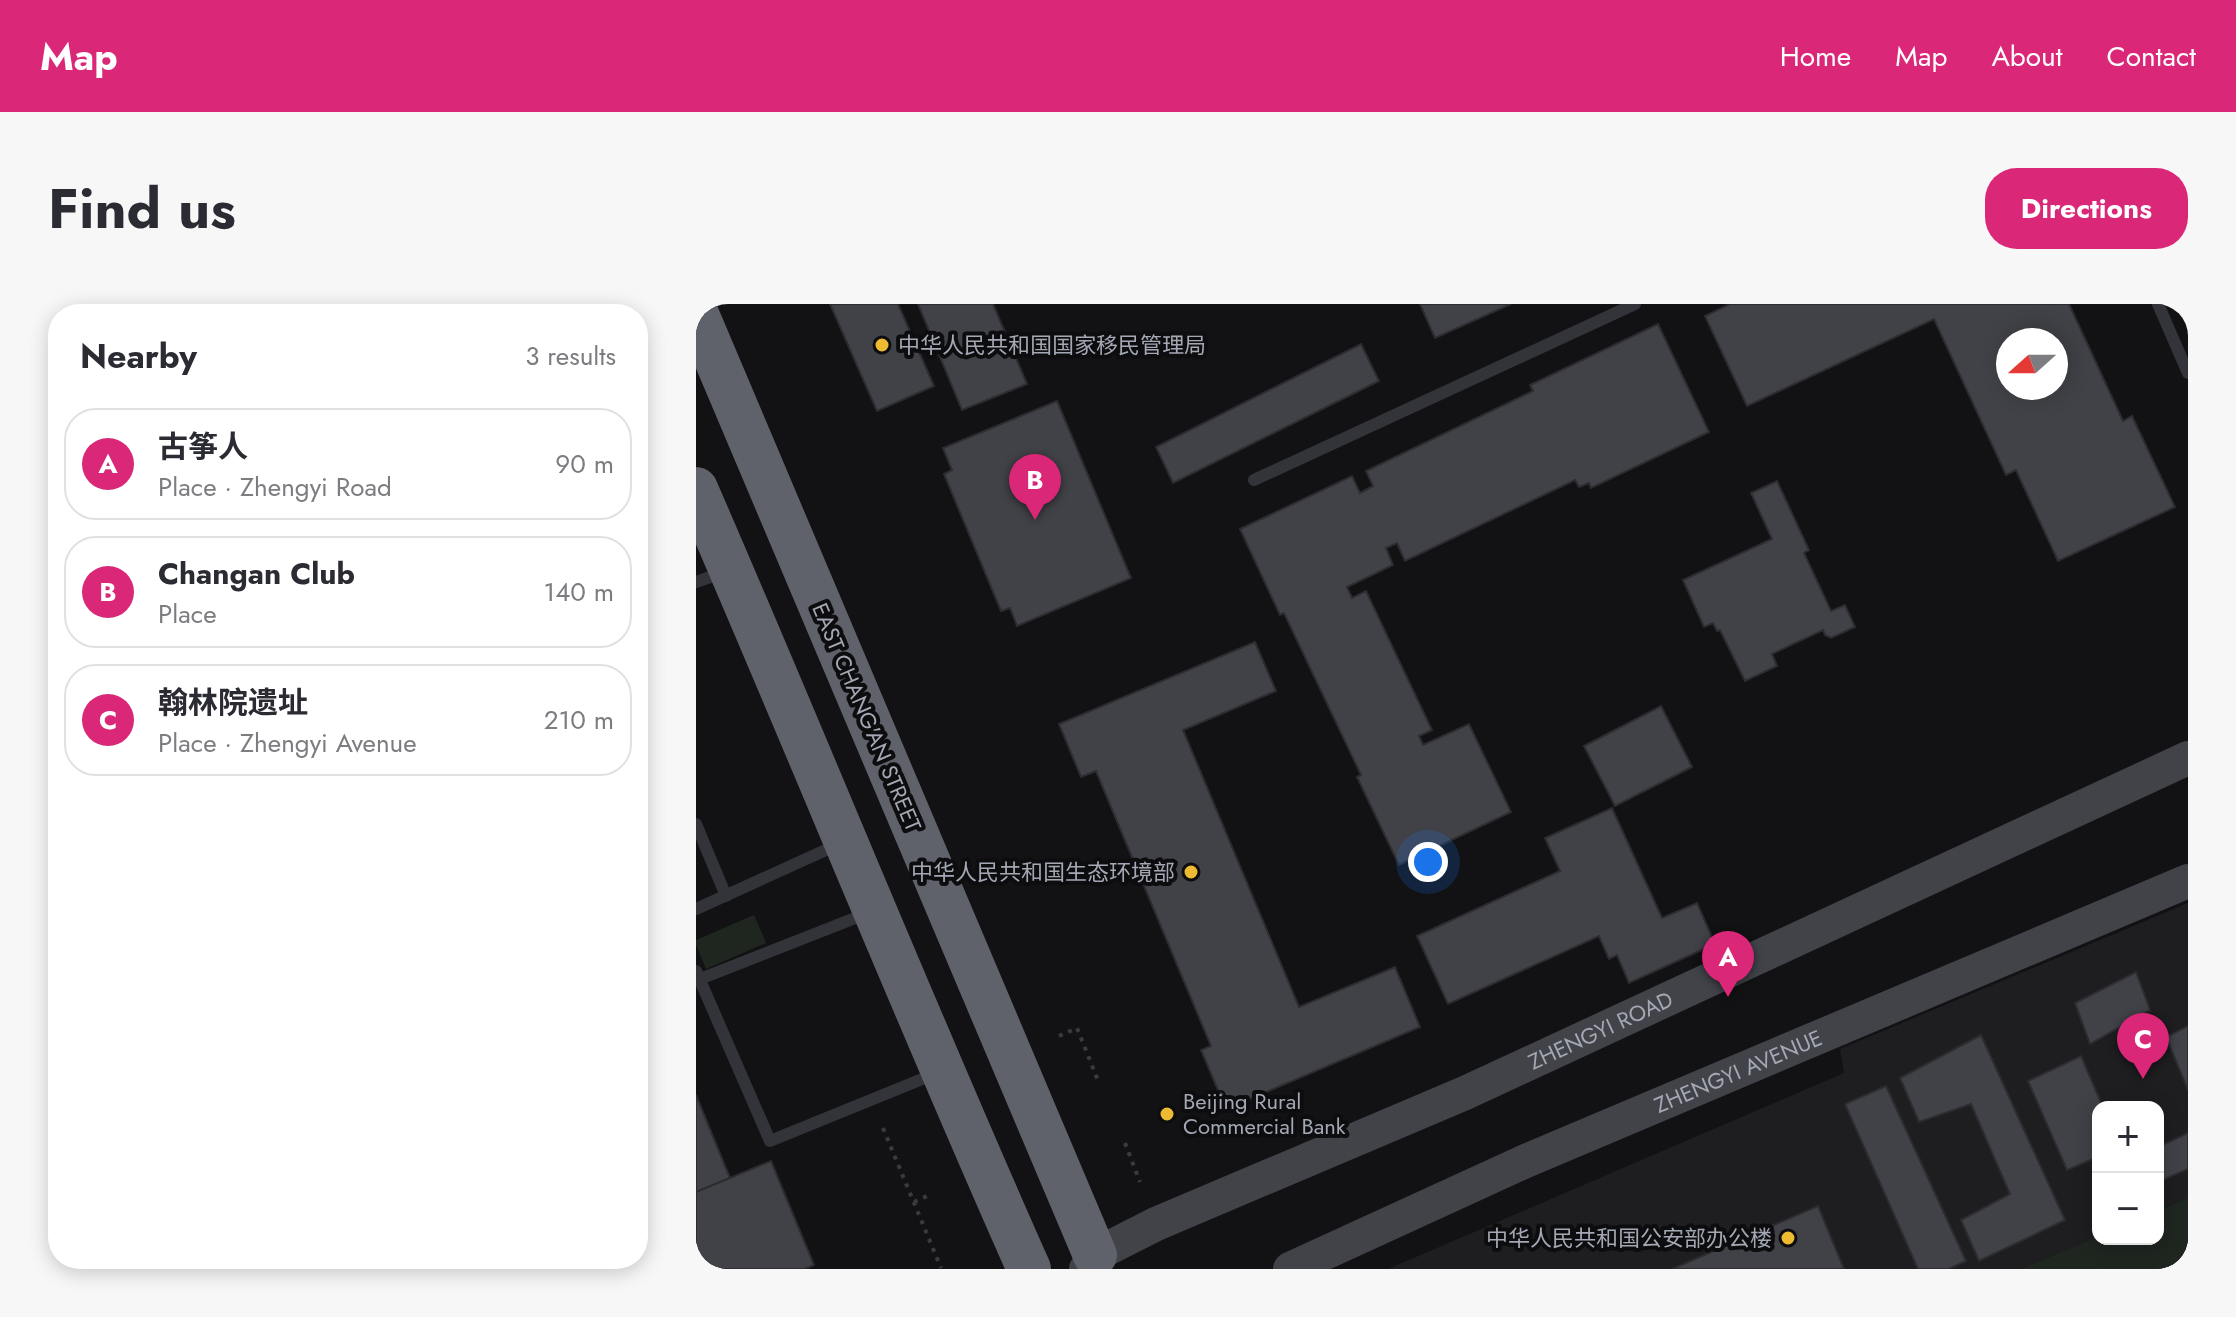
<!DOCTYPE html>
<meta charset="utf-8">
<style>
body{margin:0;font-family:Jost,"Noto Sans SC",sans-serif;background:#f7f7f7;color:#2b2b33}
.controls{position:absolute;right:24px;bottom:24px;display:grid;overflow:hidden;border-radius:16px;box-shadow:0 4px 20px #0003}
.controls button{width:72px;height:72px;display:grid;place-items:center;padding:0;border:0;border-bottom:2px solid #e1e1e2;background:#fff;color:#2b2b33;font:40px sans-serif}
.compass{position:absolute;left:1300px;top:24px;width:72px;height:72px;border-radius:50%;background:#fff;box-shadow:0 4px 20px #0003;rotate:249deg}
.you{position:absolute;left:732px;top:558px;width:28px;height:28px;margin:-20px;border:6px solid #fff;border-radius:50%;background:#1a73e8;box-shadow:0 0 0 12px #1a73e833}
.badge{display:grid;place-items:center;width:52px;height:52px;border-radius:50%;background:#db2777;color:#fff;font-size:26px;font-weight:700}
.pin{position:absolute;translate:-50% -66px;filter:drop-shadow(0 2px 4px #0008)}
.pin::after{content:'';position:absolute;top:42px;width:28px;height:24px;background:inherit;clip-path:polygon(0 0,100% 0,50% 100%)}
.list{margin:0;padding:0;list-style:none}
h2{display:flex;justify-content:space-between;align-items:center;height:104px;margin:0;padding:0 32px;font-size:34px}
h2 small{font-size:26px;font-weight:400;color:#7c7c81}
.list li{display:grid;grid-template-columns:52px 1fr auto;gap:24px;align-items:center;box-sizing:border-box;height:112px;margin:0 16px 16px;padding:0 16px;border:2px solid #e1e1e2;border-radius:32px}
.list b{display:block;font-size:30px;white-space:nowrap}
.list p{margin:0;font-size:26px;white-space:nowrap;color:#7c7c81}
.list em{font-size:26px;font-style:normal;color:#7c7c81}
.map{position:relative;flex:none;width:1492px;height:965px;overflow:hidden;border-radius:32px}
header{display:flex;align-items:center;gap:48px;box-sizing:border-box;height:112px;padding:0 40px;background:#db2777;color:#fff}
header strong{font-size:38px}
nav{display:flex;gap:44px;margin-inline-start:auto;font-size:28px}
.intro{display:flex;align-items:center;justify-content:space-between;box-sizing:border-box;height:192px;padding:0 48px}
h1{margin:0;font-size:56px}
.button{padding:20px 36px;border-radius:32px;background:#db2777;color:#fff;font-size:28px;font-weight:700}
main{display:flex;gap:48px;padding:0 48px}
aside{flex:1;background:#fff;border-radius:32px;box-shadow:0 4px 20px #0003}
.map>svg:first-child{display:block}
.built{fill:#1e1e21;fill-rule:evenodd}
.green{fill:#1f2620}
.building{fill:#414247;stroke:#2d2c30;stroke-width:2;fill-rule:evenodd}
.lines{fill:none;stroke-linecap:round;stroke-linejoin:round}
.path{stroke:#393b40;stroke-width:4;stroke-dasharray:4 6;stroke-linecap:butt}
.lane{stroke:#333439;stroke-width:12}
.secondary{stroke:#414349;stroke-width:34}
.highway{stroke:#5f626a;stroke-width:44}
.poi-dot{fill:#edba31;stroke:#0d0d0f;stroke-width:3}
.labels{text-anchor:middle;stroke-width:8;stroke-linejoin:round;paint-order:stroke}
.poi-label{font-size:22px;fill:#a4a8b4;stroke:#0d0d0f;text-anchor:start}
.street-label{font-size:22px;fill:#a4a8b4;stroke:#0d0d0f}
</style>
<header>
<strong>Map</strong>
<nav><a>Home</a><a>Map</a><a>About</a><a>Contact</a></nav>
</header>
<div class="intro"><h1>Find us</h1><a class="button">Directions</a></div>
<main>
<aside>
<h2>Nearby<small>3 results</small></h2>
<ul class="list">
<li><span class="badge">A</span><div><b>古筝人</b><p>Place · Zhengyi Road</p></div><em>90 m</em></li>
<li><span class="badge">B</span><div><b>Changan Club</b><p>Place</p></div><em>140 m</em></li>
<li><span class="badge">C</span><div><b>翰林院遗址</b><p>Place · Zhengyi Avenue</p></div><em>210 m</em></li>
</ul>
</aside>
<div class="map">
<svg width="1492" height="965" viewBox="0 0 1492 965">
<rect width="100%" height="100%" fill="#121214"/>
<path class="built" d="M1492,599v366h-800l456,-196 -4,-24zM1402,803h60v132h-60z"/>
<g class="green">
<polygon points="58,611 70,639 10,665 0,641 0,636"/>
<polygon points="1492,894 1492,965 1326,965 1402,933 1402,935 1462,935 1462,907"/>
</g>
<g class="building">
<polygon points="134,0 202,0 238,82 181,107"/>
<polygon points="222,0 297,0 331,80 266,106"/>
<polygon points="724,0 815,0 739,34"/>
<path d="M1034,0h339l54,117 9,-5 43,91 -117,54 -42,-91 -10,5 -72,-156 -187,87 -42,-90zM1312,36h48v48h-48z"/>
<polygon points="962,20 1013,128 895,184 893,179 883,183 879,176 709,257 701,239 690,244 697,261 651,283 656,294 670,287 736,426 723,432 727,441 773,420 815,508 703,561 661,473 665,471 588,309 584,311 544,225 656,172 664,189 677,182 670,167 837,87 834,81"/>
<polygon points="665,40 683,77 477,179 460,143"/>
<polygon points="361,97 435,274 321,322 314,304 305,307 248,170 256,166 247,144"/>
<polygon points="1081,177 1113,246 1108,249 1135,307 1149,301 1159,323 1135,334 1129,331 1127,326 1076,350 1081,362 1049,377 1024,326 1021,327 1017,319 1008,323 987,276 1076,235 1055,189"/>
<polygon points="559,338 580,387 487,426 603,703 699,663 724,723 530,805 505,746 515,742 400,467 385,473 363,420"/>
<polygon points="965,402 996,463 919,502 888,442"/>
<polygon points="916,504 966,614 1001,599 1019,640 933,679 921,651 913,655 903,632 752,700 721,632 864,567 849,534"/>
<polygon points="1440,668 1454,706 1394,740 1379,699"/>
<polygon points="1492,722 1492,786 1470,733"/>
<polygon points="1285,731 1369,916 1283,957 1265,916 1314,890 1275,800 1223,818 1204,774"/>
<polygon points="1385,752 1407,803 1402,803 1402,853 1371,866 1332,777"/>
<polygon points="1190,782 1270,957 1253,965 1222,965 1149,800"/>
<polygon points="0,791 34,874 0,888"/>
<polygon points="1492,829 1492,865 1462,878 1462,843"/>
<polygon points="75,857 118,961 109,965 0,965 0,888"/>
<polygon points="1122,902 1148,965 976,965"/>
</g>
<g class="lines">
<g class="path">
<polyline points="363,732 381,724 403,779"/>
<polyline points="187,824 245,964"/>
<polyline points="429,839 444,878"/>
<polyline points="218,898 231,892"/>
</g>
<g class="lane">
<polyline points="1462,0 1492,69"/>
<polyline points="558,176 939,0"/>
<polyline points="0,278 28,268"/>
<polyline points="0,520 30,592"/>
<polyline points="0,605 143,540"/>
<polyline points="0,667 74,837 241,769"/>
<polyline points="4,675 172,609"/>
</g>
<g class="secondary">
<path id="s1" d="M390,965l9,-14 61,-31 309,-131 723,-335"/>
<path id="s2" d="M594,965l238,-109 660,-279"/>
</g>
<g class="highway">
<polyline points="0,8 399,951"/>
<path d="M0,185c113,260 218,522 333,780"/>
</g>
</g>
<g class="poi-dot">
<circle cx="186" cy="41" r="8"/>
<circle cx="495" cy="568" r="8"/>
<circle cx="471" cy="810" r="8"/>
<circle cx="1092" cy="934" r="8"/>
</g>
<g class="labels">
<g class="poi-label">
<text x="202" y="49">中华人民共和国国家移民管理局</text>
<text x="479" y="576" text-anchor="end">中华人民共和国生态环境部</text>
<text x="487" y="805">Beijing Rural<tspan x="487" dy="25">Commercial Bank</tspan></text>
<text x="1076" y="942" text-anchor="end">中华人民共和国公安部办公楼</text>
</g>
<g class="street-label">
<text transform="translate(171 413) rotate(67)" y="8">EAST CHANG'AN STREET</text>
<text dy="8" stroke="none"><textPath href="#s1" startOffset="570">ZHENGYI ROAD</textPath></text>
<text dy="8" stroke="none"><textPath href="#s2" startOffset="490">ZHENGYI AVENUE</textPath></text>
</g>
</g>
</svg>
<div class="controls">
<button>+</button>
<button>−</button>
</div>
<svg class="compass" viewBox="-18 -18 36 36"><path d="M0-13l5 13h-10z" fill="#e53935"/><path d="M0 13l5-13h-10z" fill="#7c7c81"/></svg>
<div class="you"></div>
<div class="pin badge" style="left:1032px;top:693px">A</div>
<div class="pin badge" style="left:339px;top:216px">B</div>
<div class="pin badge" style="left:1447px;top:775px">C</div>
</div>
</main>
